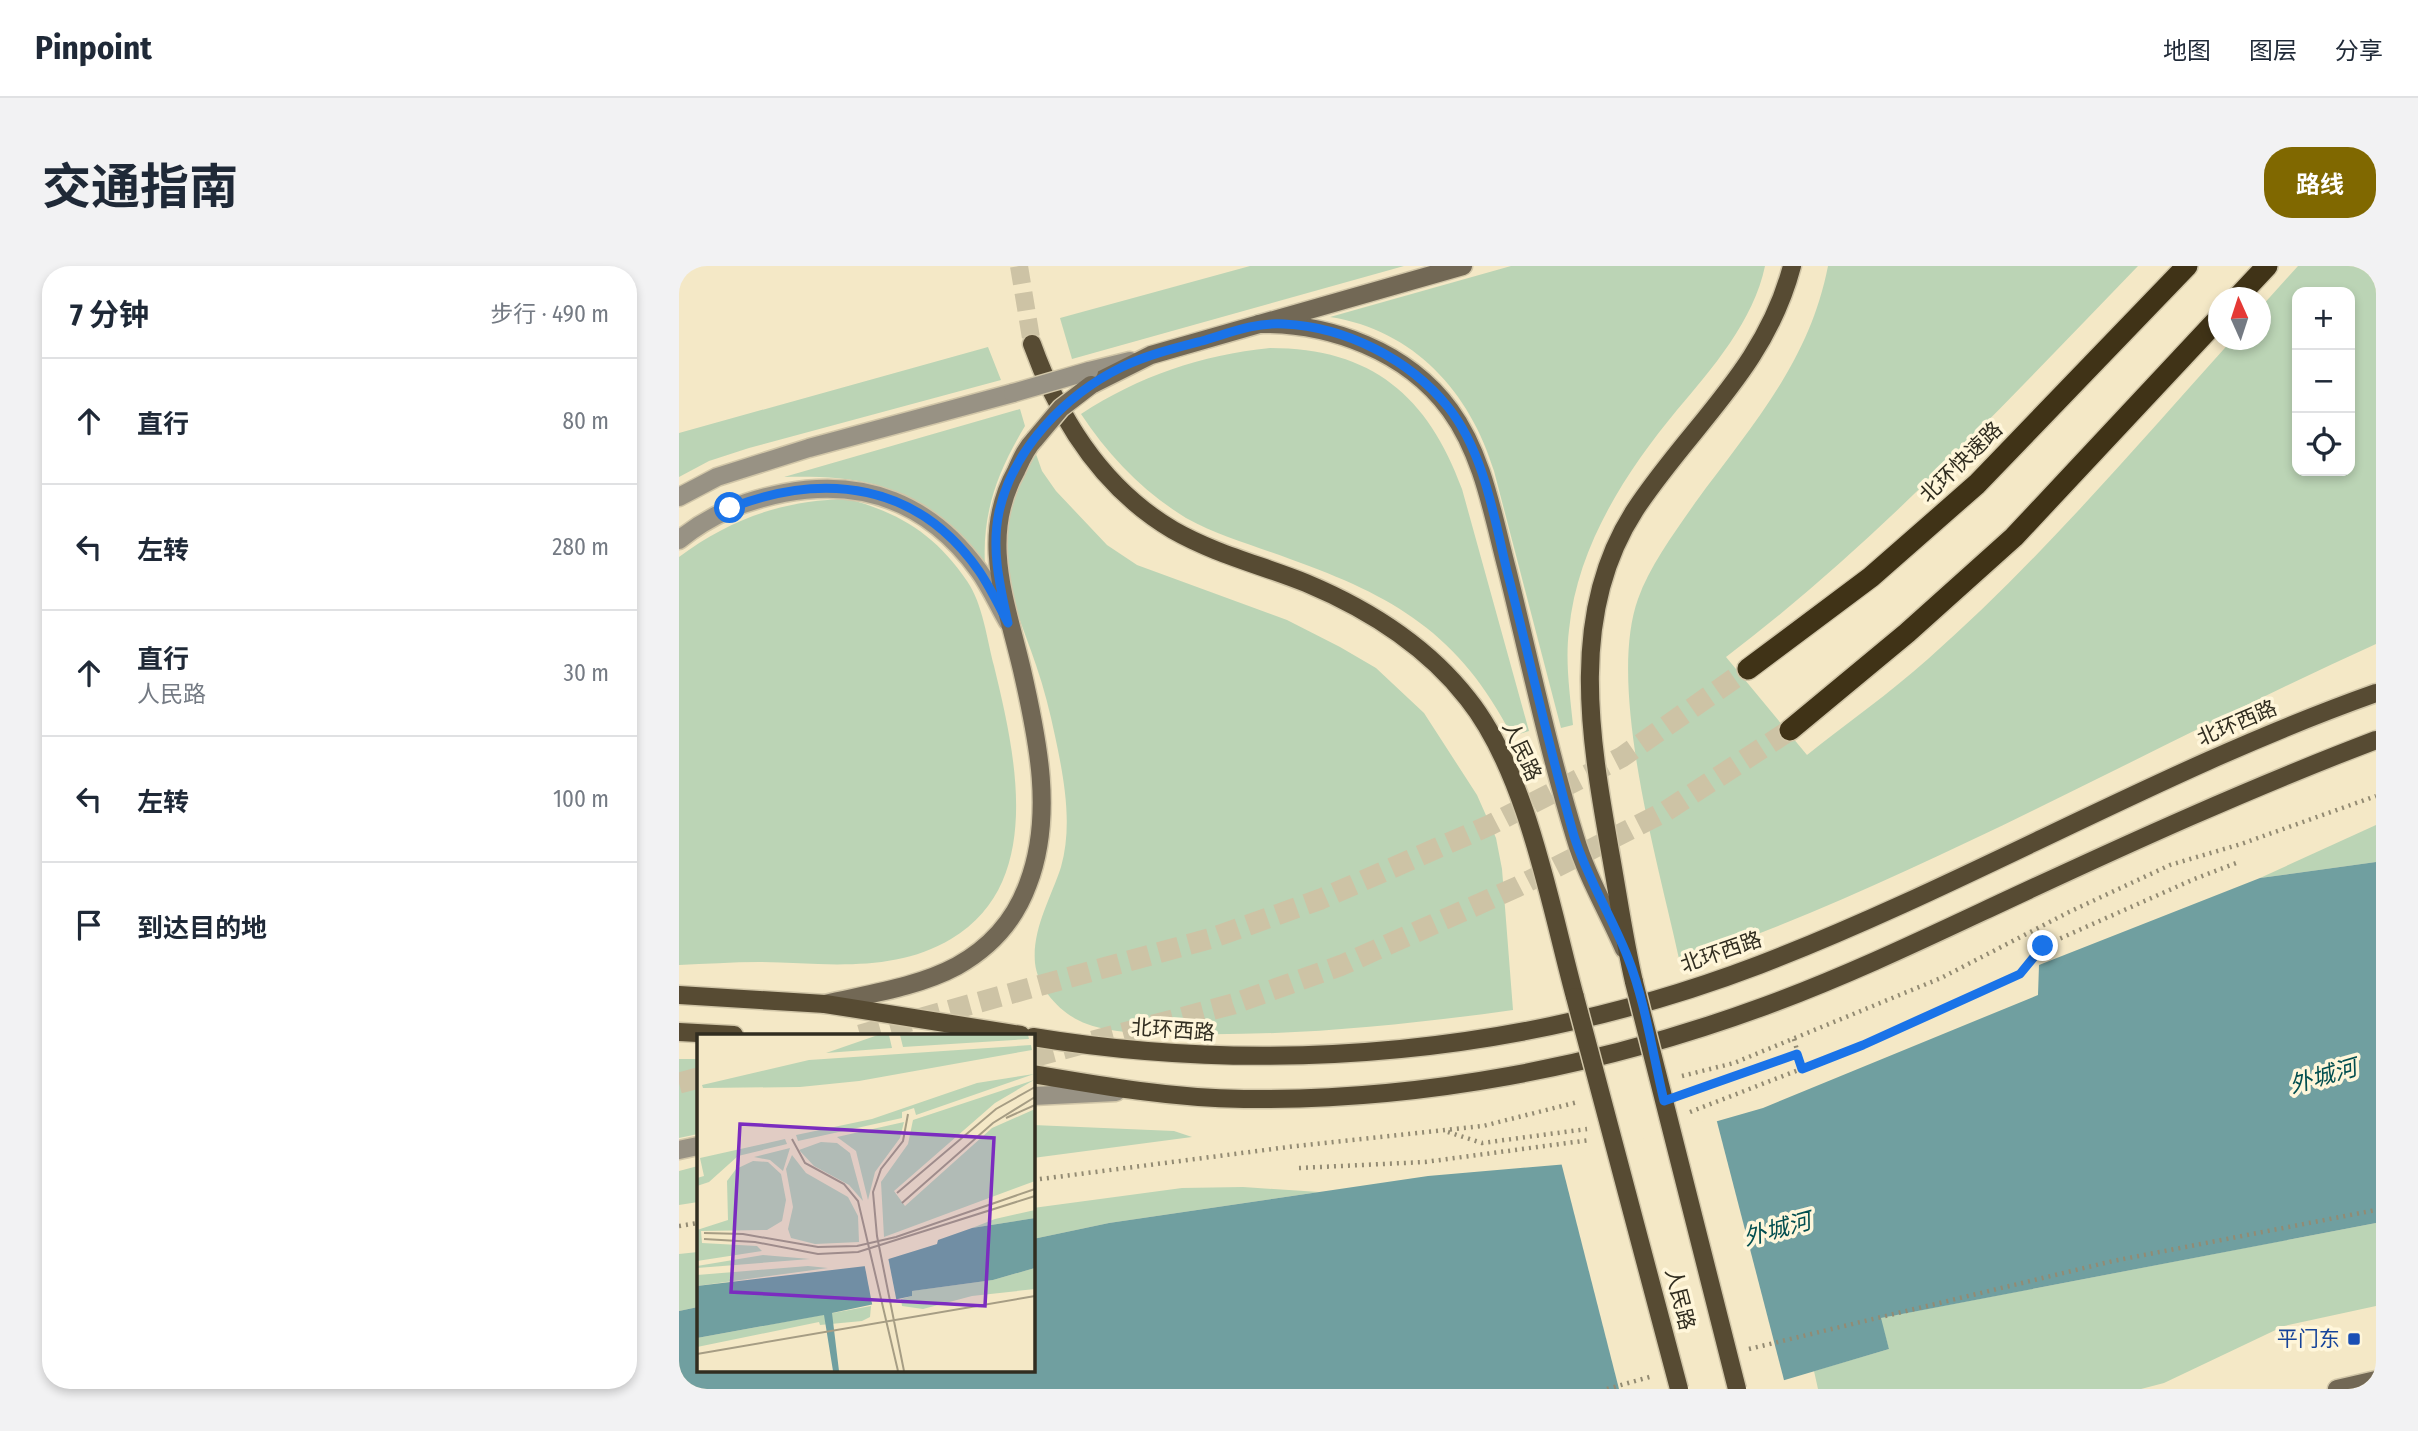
<!DOCTYPE html>
<html lang="zh">
<meta charset="utf-8">
<style>
body{margin:0;font-family:"Fira Sans Condensed","Noto Sans SC",sans-serif;background:#f2f2f3;color:#1f2937}
.controls{position:absolute;right:21px;top:21px;display:grid;overflow:hidden;border-radius:14px;box-shadow:0 4px 10px #0003}
.controls button{width:63px;height:63px;display:grid;place-items:center;padding:0;border:0;border-bottom:2px solid #e0e1e3;background:#fff;color:#1f2937;font:35px sans-serif}
.compass{position:absolute;left:1529px;top:21px;width:63px;height:63px;border-radius:50%;background:#fff;box-shadow:0 4px 10px #0003;rotate:357deg}
.stop{position:absolute;width:21px;height:21px;margin:-16px;border:5px solid #1a73e8;border-radius:50%;background:#fff}
.stop.end{background:#1a73e8;border-color:#fff;box-shadow:0 2px 7px #0008}
.list{margin:0;padding:0;list-style:none}
h2{display:flex;justify-content:space-between;align-items:center;height:91px;margin:0;padding:0 28px;font-size:30px}
h2 small{font-size:23px;font-weight:400;color:#747a83}
.list li{display:grid;grid-template-columns:46px 1fr auto;gap:21px;align-items:center;box-sizing:border-box;height:126px;padding:0 28px;border-top:2px solid #e0e1e3}
.list b{display:block;font-size:26px;white-space:nowrap}
.list p{margin:0;font-size:23px;white-space:nowrap;color:#747a83}
.list em{font-size:23px;font-style:normal;color:#747a83}
.icon{flex:none;width:38px;height:38px;fill:none;stroke:currentColor;stroke-width:2;stroke-linecap:round;stroke-linejoin:round}
.map{position:relative;flex:none;width:1697px;height:1123px;overflow:hidden;border-radius:28px}
header{display:flex;align-items:center;gap:42px;box-sizing:border-box;height:98px;padding:0 35px;background:#fff;border-bottom:2px solid #e0e1e3}
header strong{font-size:33px}
nav{display:flex;gap:38px;margin-inline-start:auto;font-size:24px}
.intro{display:flex;align-items:center;justify-content:space-between;box-sizing:border-box;height:168px;padding:0 42px}
h1{margin:0;font-size:49px}
.button{padding:18px 32px;border-radius:28px;background:#806800;color:#fff;font-size:24px;font-weight:700}
main{display:flex;gap:42px;padding:0 42px}
aside{flex:1;background:#fff;border-radius:28px;box-shadow:0 4px 10px #0003}
.map>svg:first-child{display:block}
.green{fill:#bbd4b5;fill-rule:evenodd}
.water{fill:#709fa0}
.pier{fill:#f4e8c6}
.lines{fill:none;stroke-linecap:round;stroke-linejoin:round}
.primary-tunnel{stroke:#cdc3a5;stroke-width:18;stroke-dasharray:18 9;stroke-linecap:butt}
.highway-tunnel{stroke:#cdc3a5;stroke-width:21;stroke-dasharray:21 10;stroke-linecap:butt}
.street-casing{stroke:#d1c6a8;stroke-width:21}
.secondary-casing{stroke:#d1c6a8;stroke-width:21}
.primary-casing{stroke:#d1c6a8;stroke-width:21}
.highway-casing{stroke:#d1c6a8;stroke-width:24}
.path{stroke:#938b73;stroke-width:4.5;stroke-dasharray:2 5;stroke-linecap:butt}
.street{stroke:#989284;stroke-width:18}
.secondary{stroke:#726855;stroke-width:18}
.primary{stroke:#574b33;stroke-width:18}
.highway{stroke:#403317;stroke-width:21}
.street-bridge-casing{stroke:#d1c6a8;stroke-width:21;stroke-linecap:butt}
.secondary-bridge-casing{stroke:#d1c6a8;stroke-width:21;stroke-linecap:butt}
.primary-bridge-casing{stroke:#d1c6a8;stroke-width:21;stroke-linecap:butt}
.street-bridge{stroke:#989284;stroke-width:18}
.secondary-bridge{stroke:#726855;stroke-width:18}
.primary-bridge{stroke:#574b33;stroke-width:18}
.route{stroke:#1a73e8;stroke-width:9}
.transit-dot{fill:#1a4fb4;stroke:#fff6da;stroke-width:2.5}
.labels{text-anchor:middle;stroke-width:7;stroke-linejoin:round;paint-order:stroke}
.street-label{font-size:21px;fill:#312d20;stroke:#fff6da}
.transit-label{font-size:21px;fill:#164399;stroke:#fff6da;text-anchor:end}
.water-label{font-size:23px;font-style:italic;fill:#024e4f;stroke:#fff6da}
.inset-road{fill:none;stroke:#a69d84;stroke-width:2}
.view{fill:#7b2cbf;fill-opacity:0.15;stroke:#7b2cbf;stroke-width:3.5}
.inset-edge{fill:none;stroke:#312d20;stroke-width:3.5}
</style>
<header>
<strong>Pinpoint</strong>
<nav><a>地图</a><a>图层</a><a>分享</a></nav>
</header>
<div class="intro"><h1>交通指南</h1><a class="button">路线</a></div>
<main>
<aside>
<h2>7 分钟<small>步行 · 490 m</small></h2>
<ul class="list">
<li><svg class="icon" aria-label="ahead" viewBox="0 0 24 24"><path d="M12 20V5M6 11l6-6 6 6"/></svg><div><b>直行</b></div><em>80 m</em></li>
<li><svg class="icon" aria-label="left" viewBox="0 0 24 24"><path d="M17 20v-9H6M10 6l-5 5 5 5"/></svg><div><b>左转</b></div><em>280 m</em></li>
<li><svg class="icon" aria-label="ahead" viewBox="0 0 24 24"><path d="M12 20V5M6 11l6-6 6 6"/></svg><div><b>直行</b><p>人民路</p></div><em>30 m</em></li>
<li><svg class="icon" aria-label="left" viewBox="0 0 24 24"><path d="M17 20v-9H6M10 6l-5 5 5 5"/></svg><div><b>左转</b></div><em>100 m</em></li>
<li><svg class="icon" aria-label="arrive" viewBox="0 0 24 24"><path d="M6 21V4h12l-3 4 3 4H6"/></svg><div><b>到达目的地</b></div></li>
</ul>
</aside>
<div class="map">
<svg width="1697" height="1123" viewBox="0 0 1697 1123">
<rect width="100%" height="100%" fill="#f4e8c6"/>
<g class="green">
<polygon points="571,0 725,0 393,93 381,52"/>
<path d="M832,0h254c-11,54 -53,103 -88,144 -52,63 -100,137 -108,220 -4,32 1,64 4,95l-12,3 -67,-257c-24,-79 -80,-141 -164,-154z"/>
<path d="M1149,0h310c-132,136 -260,276 -412,391l81,98c40,-32 83,-62 121,-96 110,-97 206,-210 304,-319h29v-33l37,-41h78v378c-232,105 -455,235 -696,319 -20,-94 -74,-275 -42,-364 12,-34 37,-67 57,-96 57,-78 114,-140 133,-237zM1618,26h53v179h-53z"/>
<polygon points="309,81 322,114 70,182 30,195 0,211 0,167"/>
<path d="M591,82c102,0 158,48 192,141l67,242 -17,5c-52,-102 -118,-140 -222,-177 -34,-13 -72,-23 -104,-41 -44,-27 -77,-62 -105,-104 58,-38 120,-59 189,-66z"/>
<path d="M341,143l5,17c-27,45 -43,86 -40,139 -63,-75 -105,-90 -201,-88z"/>
<path d="M357,188l6,17 14,20 51,54 30,20 150,55 53,27 36,21 48,45 53,82 19,43 6,31 11,141c-108,15 -216,26 -326,24 -31,-1 -70,1 -100,-10 -25,-9 -49,-34 -52,-61 -3,-34 16,-65 26,-96 12,-42 3,-89 -6,-131 -5,-24 -11,-48 -19,-71 -15,-45 -40,-95 -29,-143 5,-25 16,-45 29,-68z"/>
<path d="M169,233c52,14 88,36 119,82 16,23 20,59 27,85 21,87 52,217 -43,273 -58,35 -129,24 -192,23 -27,0 -54,2 -80,3v-408c51,-38 104,-57 169,-58z"/>
<polygon points="1697,559 1697,596 1581,612"/>
<polygon points="0,793 19,793 19,868 0,872"/>
<polygon points="354,859 495,865 513,871 354,892"/>
<polygon points="19,900 19,936 0,939 0,905"/>
<polygon points="564,921 640,926 430,957 354,973 354,942 503,922"/>
<polygon points="1697,957 1697,1040 1605,1060 1485,1117 1462,1123 1139,1123 1135,1105 1210,1083 1201,1052"/>
<polygon points="19,986 19,1041 0,1045 0,988"/>
</g>
<polygon class="water" points="1697,596 1697,957 1202,1052 1210,1083 1075,1123 0,1123 0,1045 19,1041 19,1104 354,1104 354,973 430,957 749,910 889,898 1084,842 1359,729 1360,699 1581,612"/>
<polygon class="pier" points="1037,852 1106,1118 1087,1123 940,1123 882,896"/>
<g class="lines">
<polyline class="primary-tunnel" points="340,0 353,78"/>
<g class="highway-tunnel">
<polyline points="181,769 533,672 642,633 811,559 943,491 1069,403"/>
<polyline points="354,791 554,738 663,699 838,621 987,545 1111,464"/>
<polyline points="0,817 19,812"/>
</g>
<g class="street-casing">
<g id="street">
<polyline points="410,105 451,95"/>
<polyline points="0,231 38,211 130,182 334,127"/>
<path d="M0,274c32,-26 65,-39 105,-47 80,-15 146,10 195,78 11,15 19,34 29,51"/>
<polyline points="354,830 437,826"/>
<polyline points="0,884 19,880"/>
</g>
</g>
<g class="secondary-casing">
<g id="secondary">
<path d="M580,58c71,-1 148,27 191,86 33,45 43,106 57,159 22,89 41,180 68,268 11,38 33,75 49,112"/>
<polyline points="412,119 472,89 784,0"/>
<path d="M146,738c43,-10 93,-17 132,-38 34,-19 58,-46 71,-82 26,-68 10,-144 -6,-214 -16,-69 -43,-132 -6,-199 5,-11 10,-23 19,-32"/>
<polyline points="1658,1123 1697,1114"/>
</g>
</g>
<g class="primary-casing">
<g id="primary">
<path d="M353,78c27,75 70,144 141,186 42,24 88,35 133,53 62,26 120,62 162,116 59,74 82,206 107,298"/>
<path d="M955,716c-10,-43 -16,-87 -24,-131 -20,-113 -42,-238 25,-341 56,-85 130,-141 157,-244"/>
<polyline points="0,729 146,738 342,769"/>
<polyline points="0,766 55,769"/>
<path d="M354,771c243,40 495,16 726,-72 210,-81 405,-197 617,-272"/>
<path d="M354,808c70,12 139,24 211,25 176,2 355,-32 521,-93 82,-30 161,-68 240,-105 122,-57 245,-113 371,-161"/>
</g>
</g>
<g class="highway-casing">
<g id="highway">
<polyline points="1558,32 1588,0"/>
<polyline points="1069,403 1192,311 1298,218 1508,0"/>
<polyline points="1111,464 1228,367 1335,271 1540,52"/>
</g>
</g>
<g class="path">
<polyline points="1115,773 1123,803"/>
<polyline points="1003,810 1055,797 1262,712 1390,646 1491,599 1562,578 1697,530"/>
<polyline points="1005,828 1118,787"/>
<polyline points="1011,846 1184,779 1341,708 1364,680 1513,614 1557,597"/>
<polyline points="769,866 803,877 908,863"/>
<polyline points="620,902 746,896 911,874"/>
<polyline points="354,914 617,880 804,860 899,836"/>
<polyline points="0,960 19,957"/>
<polyline points="1070,1083 1434,995 1697,944"/>
<polyline points="928,1123 974,1110"/>
</g>
<use href="#street" class="street"/>
<use href="#secondary" class="secondary"/>
<use href="#primary" class="primary"/>
<use href="#highway" class="highway"/>
<g class="street-bridge-casing">
<polyline id="street-bridge" points="334,127 410,105"/>
</g>
<g class="secondary-bridge-casing">
<polyline id="secondary-bridge" points="356,173 382,142 412,119"/>
</g>
<g class="primary-bridge-casing">
<g id="primary-bridge">
<polyline points="955,716 1058,1123"/>
<polyline points="896,731 1000,1123"/>
</g>
</g>
<use href="#street-bridge" class="street-bridge"/>
<use href="#secondary-bridge" class="secondary-bridge"/>
<use href="#primary-bridge" class="primary-bridge"/>
</g>
<g class="lines">
<path class="route" d="M51,242c95,-37 188,-25 249,63 11,16 20,35 29,52 -8,-37 -17,-73 -9,-111 14,-63 66,-117 123,-145 25,-12 53,-19 80,-26 27,-8 53,-19 82,-17 62,3 125,35 164,83 36,45 46,110 59,164 23,88 42,178 67,265 13,42 38,81 54,122 17,43 25,97 36,143l133,-47 5,15 61,-24 157,-71 23,-28"/>
</g>
<rect class="transit-dot" x="1668" y="1066" width="14" height="14" rx="3.5"/>
<g class="labels">
<g class="street-label">
<text transform="translate(1282 196) rotate(-44)" y="7">北环快速路</text>
<text transform="translate(1558 457) rotate(-23)" y="7">北环西路</text>
<text transform="translate(843 485) rotate(65)" y="7">人民路</text>
<text transform="translate(1042 686) rotate(-19)" y="7">北环西路</text>
<text transform="translate(494 764) rotate(4)" y="7">北环西路</text>
<text transform="translate(1001 1033) rotate(76)" y="7">人民路</text>
</g>
<g class="transit-label">
<text x="1661" y="1080">平门东</text>
</g>
<g class="water-label">
<text transform="translate(1644 810) rotate(-16)" y="8">外城河</text>
<text transform="translate(1098 963) rotate(-15)" y="8">外城河</text>
</g>
</g>
<g transform="translate(18 768)">
<rect width="338" height="338" fill="#f4e8c6"/>
<path d="M181,1h11l3,13 -66,5zM203,1h128l1,4 -126,8zM334,11l1,5 -173,31 -59,6 -97,1 -1,-3 107,-25zM337,40l-118,41 -2,-7 -12,4v6l-104,23 -2,-6 76,-16 105,-36zM337,46l-39,23 -101,88 11,15 87,-78 43,-19v72l-151,56 -3,-55 27,-38 5,-24zM207,88l-4,16 -25,34 -7,28 -12,-49 -19,-14zM88,105l2,5 -49,12 -29,26 -12,4v-8l7,-2 -4,-18zM124,108l16,1 13,10 13,48 -14,-16 -35,-19 -15,-16zM93,114l-7,23 -13,-11 -16,-3zM95,121l14,18 42,24 10,19 1,26 -44,2 -24,-6 -3,-9 5,-22 -7,-38zM56,127l15,1 13,12 5,26 -4,21 -15,9 -66,1 1,12 55,3 5,5 -65,10v-31l31,-10 -1,-39 9,-12zM338,176v8l-63,10 23,-9zM66,221l47,4 -113,9v-2zM111,232l20,2 -131,18v-11zM338,234v21l-63,7 -49,13 -21,-3 -1,-7 11,-3 -1,-5 82,-11zM174,272l-1,11 -8,4 -42,4 -1,-3 -122,25v-9z" fill="#bbd4b5"/>
<path d="M338,184v50l-42,12 -81,11v5l-80,17 7,58h-6l-9,-56 -127,23v-52l169,-20 71,-22 1,-4 34,-12z" fill="#709fa0"/>
<path d="M191,223l9,46 -24,6 -9,-47z" fill="#f4e8c6"/>
<path class="inset-road" d="M309,84l29,-13M95,105l13,24 39,21 14,17 40,170M200,159l99,-84 39,-22M205,169l91,-80 42,-26M7,199l39,1 75,13 39,-1 39,-9 139,-48M7,205l51,3 63,12 40,-2 177,-56M0,320l338,-58M207,337l-27,-135 -4,-44 8,-23 22,-28 5,-27"/>
<path class="view" d="M43,90l254,14 -9,168 -254,-14z"/>
<rect width="338" height="338" class="inset-edge"/>
</g>
</svg>
<div class="controls">
<button>+</button>
<button>−</button>
<button><svg class="icon" aria-label="locate" viewBox="0 0 24 24"><circle cx="12" cy="12" r="6"/><path d="M12 2v4M12 18v4M2 12h4M18 12h4"/></svg></button>
</div>
<svg class="compass" viewBox="-18 -18 36 36"><path d="M0-13l5 13h-10z" fill="#e53935"/><path d="M0 13l5-13h-10z" fill="#747a83"/></svg>
<div class="stop" style="left:51px;top:242px"></div>
<div class="stop end" style="left:1364px;top:680px"></div>
</div>
</main>
